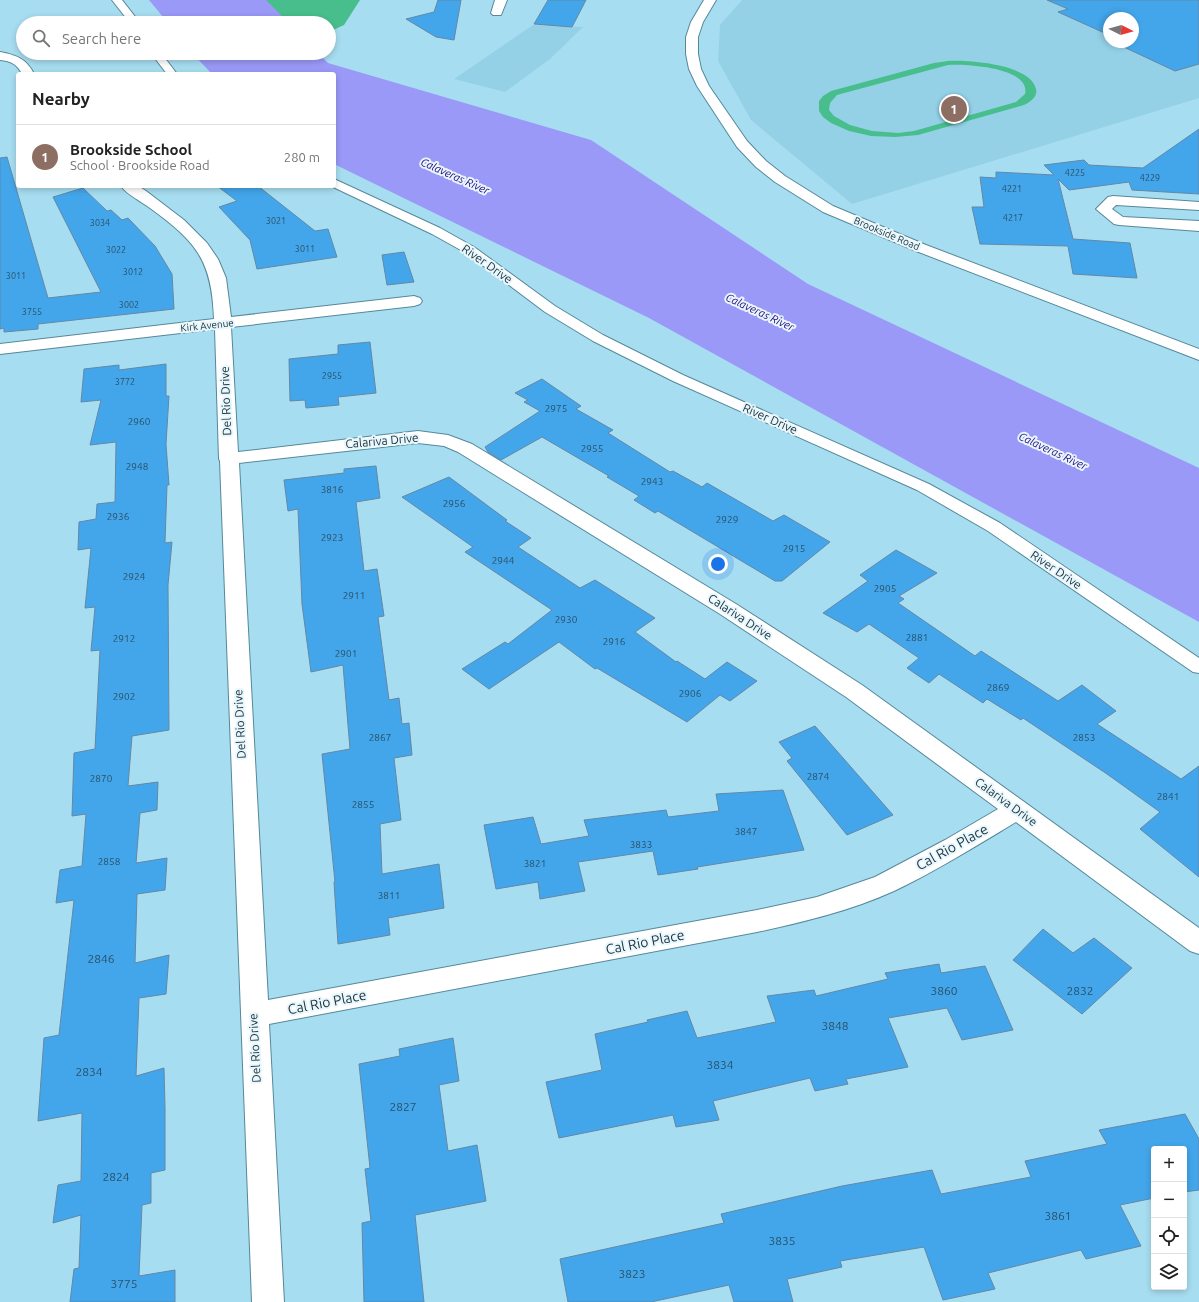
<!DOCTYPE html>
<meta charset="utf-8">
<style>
body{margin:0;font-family:Ubuntu,sans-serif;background:#f2f2f2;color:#222}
.controls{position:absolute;right:12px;bottom:12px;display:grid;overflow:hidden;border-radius:4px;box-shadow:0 2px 6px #0003}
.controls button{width:36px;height:36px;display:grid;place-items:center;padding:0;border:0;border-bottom:1px solid #e0e0e0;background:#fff;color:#222;font:20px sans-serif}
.compass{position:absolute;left:1103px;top:12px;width:36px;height:36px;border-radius:50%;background:#fff;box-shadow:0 2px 6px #0003;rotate:95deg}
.you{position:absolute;left:718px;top:564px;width:14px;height:14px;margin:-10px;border:3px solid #fff;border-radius:50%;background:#1a73e8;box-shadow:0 0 0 6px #1a73e833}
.badge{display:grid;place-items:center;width:26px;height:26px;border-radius:50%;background:#0b8043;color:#fff;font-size:13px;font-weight:700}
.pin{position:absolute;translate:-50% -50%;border:2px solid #fff;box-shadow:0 1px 4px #0006}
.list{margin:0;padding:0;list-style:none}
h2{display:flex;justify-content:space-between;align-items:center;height:52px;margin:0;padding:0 16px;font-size:17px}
h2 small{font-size:13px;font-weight:400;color:#767676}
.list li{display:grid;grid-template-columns:26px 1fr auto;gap:12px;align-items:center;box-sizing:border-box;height:64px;padding:0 16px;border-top:1px solid #e0e0e0}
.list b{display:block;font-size:15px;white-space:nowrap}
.list p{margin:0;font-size:13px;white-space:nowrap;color:#767676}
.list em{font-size:13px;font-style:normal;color:#767676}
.icon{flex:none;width:22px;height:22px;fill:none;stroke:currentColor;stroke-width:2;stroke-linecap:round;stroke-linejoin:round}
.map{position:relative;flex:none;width:1199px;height:1302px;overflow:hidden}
.search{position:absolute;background:#fff;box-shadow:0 2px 6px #0003;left:16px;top:16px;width:320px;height:44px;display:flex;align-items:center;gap:10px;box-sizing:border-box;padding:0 14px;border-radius:22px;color:#767676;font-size:15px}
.panel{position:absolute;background:#fff;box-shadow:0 2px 6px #0003;left:16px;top:72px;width:320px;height:116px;border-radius:4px}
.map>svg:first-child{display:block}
.built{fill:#94d1e7;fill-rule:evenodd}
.green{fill:#48be8d;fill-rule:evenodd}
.water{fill:#9a99f7}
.building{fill:#43a6ea;stroke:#6388a6}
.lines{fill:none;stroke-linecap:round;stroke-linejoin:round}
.service-casing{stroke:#55889a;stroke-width:2}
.minor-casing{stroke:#55889a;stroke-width:2}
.tertiary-casing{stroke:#55889a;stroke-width:2}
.service{fill:#fff;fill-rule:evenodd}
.minor{fill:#fff;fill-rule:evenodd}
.tertiary{fill:#fff;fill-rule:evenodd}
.labels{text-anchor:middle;stroke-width:4;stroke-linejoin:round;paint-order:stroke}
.far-number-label{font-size:9px;fill:#2a5269}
.far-street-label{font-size:10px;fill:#21363e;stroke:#e7f7fd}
.number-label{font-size:10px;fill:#2a5269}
.far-water-label{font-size:11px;font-style:italic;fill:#2a0a7b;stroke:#e7f7fd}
.street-label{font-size:12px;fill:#21363e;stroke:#e7f7fd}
.near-number-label{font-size:12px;fill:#2a5269}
.near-street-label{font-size:14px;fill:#21363e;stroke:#e7f7fd}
</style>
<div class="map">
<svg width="1199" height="1302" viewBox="0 0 1199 1302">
<rect width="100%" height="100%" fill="#a7ddf0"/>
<g class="built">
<path d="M742,0h457v98l-347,106 -101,-84 -33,-59 2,-36zM1109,18h24v24h-24z"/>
<polygon points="533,25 583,27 550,59 505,92 454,79"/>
</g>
<g class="green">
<polygon points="254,0 360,0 344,25 329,32 329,23 269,23"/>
<path d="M948,61c20,-1 83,3 88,28 2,8 -6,13 -12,16l-106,30 -23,2 -24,-1 -22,-5 -18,-8 -8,-6 -4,-6v-10l4,-5 8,-5 103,-28zM948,65c16,-1 83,2 77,29l-9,8 -102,29 -16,2 -26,-2 -22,-6 -16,-9 -5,-6 1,-7 7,-8z"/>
</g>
<g class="water">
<polygon points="149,0 266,0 289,23 168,23"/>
<polygon points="192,53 318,53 328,63 591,140 808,284 1199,468 1199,622 649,318 334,164 334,74 212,74"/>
</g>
<g class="building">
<polygon points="438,0 461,0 454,40 436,37 406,19 434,12"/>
<polygon points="548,0 586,0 572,27 534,24"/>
<polygon points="1047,0 1199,0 1199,64 1175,71 1113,42 1133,42 1133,18 1109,18 1109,35 1058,12 1068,9"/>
<polygon points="1199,129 1199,194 1132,190 1129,182 1069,190 1058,179 1073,239 1130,243 1137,278 1073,274 1068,246 980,244 972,207 984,207 980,177 996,178 996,172 1054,175 1044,165 1084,160 1089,165 1143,168"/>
<polygon points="7,157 48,298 101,292 53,197 83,188 107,211 111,210 122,220 128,218 155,246 172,274 174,309 38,324 38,329 4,332 4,328 0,329 0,158"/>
<polygon points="217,186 258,186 315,231 328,229 337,257 257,269 250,240 219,207 237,201"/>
<polygon points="404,252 414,282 387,285 382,255"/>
<polygon points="370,342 376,393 338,397 339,405 306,408 305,400 290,401 289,359 338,354 338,345"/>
<polygon points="166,364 166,396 169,396 166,444 169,485 167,485 165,543 172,542 168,585 169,730 132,736 128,786 158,782 157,810 140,813 136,863 167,858 165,890 137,894 135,963 169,955 166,994 139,998 136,1076 164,1068 165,1108 165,1170 151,1173 151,1203 142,1205 139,1276 175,1270 175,1302 70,1302 74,1269 79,1268 81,1215 53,1223 58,1185 81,1181 82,1113 38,1121 44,1038 59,1035 74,900 56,903 60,870 82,866 86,814 72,816 74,753 95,749 100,650 91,651 95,607 85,608 91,548 78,550 79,522 96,519 97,504 115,502 116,442 90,445 101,400 81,402 84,369 119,365 119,370"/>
<polygon points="542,379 581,406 576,409 613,430 608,433 670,472 673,471 702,487 707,483 773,521 784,515 830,542 782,581 775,581 658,511 655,513 634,500 639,496 607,477 609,476 542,437 501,460 488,452 485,447 540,411 524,402 528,400 515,393"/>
<polygon points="376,466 380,498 356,502 364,571 377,569 384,616 378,617 389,700 399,698 402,724 409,723 412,755 394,758 401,820 380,824 382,874 439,864 444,908 388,918 390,935 338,944 334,882 335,882 322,754 350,749 343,665 311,672 302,604 298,509 288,511 284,480 344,473 344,469"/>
<polygon points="449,477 507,520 505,521 531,538 518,547 580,588 595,580 655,618 635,632 676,662 677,661 705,679 727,662 757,681 730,701 720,695 687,722 597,668 595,669 559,642 489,689 462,669 505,642 508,644 552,610 465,552 473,547 402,497"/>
<polygon points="896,550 937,573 899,596 904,599 898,603 975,656 981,651 1058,701 1082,685 1116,711 1097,724 1181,779 1199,766 1199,877 1140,829 1160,812 1107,774 1023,718 1021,720 987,699 983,703 939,674 929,683 907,668 919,658 869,624 857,632 823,613 868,581 860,575"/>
<polygon points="815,726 893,815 847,835 787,761 792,758 779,742"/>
<polygon points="783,790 804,850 697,867 698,869 658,875 653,851 578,862 585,891 540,899 538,882 496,889 484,825 533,817 541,844 589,836 584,820 666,810 668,817 719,811 716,794"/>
<polygon points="1043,929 1073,953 1094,938 1132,968 1082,1014 1013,960"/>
<polygon points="939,964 941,973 985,966 1013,1030 962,1040 947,1008 888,1018 908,1067 846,1079 848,1084 815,1091 810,1078 713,1101 719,1120 676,1127 673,1115 559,1138 546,1082 602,1070 595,1034 648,1022 647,1020 687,1011 697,1038 776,1022 767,996 814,990 816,996 888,979 885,973"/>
<polygon points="453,1038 459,1081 439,1085 448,1151 477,1145 486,1201 415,1215 424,1302 364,1302 362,1223 371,1221 365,1169 370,1168 359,1064 400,1056 399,1049"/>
<polygon points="1185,1114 1199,1139 1199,1190 1184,1192 1184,1149 1154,1149 1154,1198 1120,1205 1141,1246 1086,1259 1081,1250 988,1273 995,1289 943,1300 924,1247 840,1261 842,1267 787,1279 793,1302 734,1302 729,1285 651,1302 568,1302 560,1259 724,1223 721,1214 842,1186 932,1170 941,1194 1031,1177 1025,1161 1107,1144 1099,1130"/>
</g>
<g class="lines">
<g class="service-casing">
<g id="service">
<polygon points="112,0 122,0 140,23 130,23"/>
<polygon points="151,53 161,53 177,74 167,74"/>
<polygon points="334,179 440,228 474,247 555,306 603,335 683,375 929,484 1000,523 1199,658 1199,673 1193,672 988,531 917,490 673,381 593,341 545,312 466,253 432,234 331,186 334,186"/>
</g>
</g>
<g class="minor-casing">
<g id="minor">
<polygon points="495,0 507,0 501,15 493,15 491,13"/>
<path d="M0,52c16,3 27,7 34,22h-12c-5,-10 -11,-13 -22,-14z"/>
<path d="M121,186h17l8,5 38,29 23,23 11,16 8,19 5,39 183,-21 6,2 2,3 -2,3 -6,2 -183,21 7,125 180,-21 30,4 24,9 264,160 126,81 337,243v26l-9,-3 -174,-129c-40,24 -80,49 -122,69 -44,20 -91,31 -137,41l-488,92 15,278h-32l-32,-841 -1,-2 -4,-130 -215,25v-10l214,-25c-2,-58 -17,-77 -64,-111 -9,-7 -23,-13 -29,-22zM418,443l26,3 14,6 262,162 126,83 152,112 -53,31 -70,37 -58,20 -60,13 -489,90 -29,-537z"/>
<polygon points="1113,196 1199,202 1199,210 1116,205 1112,209 1123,217 1199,221 1199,231 1119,225 1114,224 1096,209 1108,197"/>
</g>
</g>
<g class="tertiary-casing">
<polygon id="tertiary" points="704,0 716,0 703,22 698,37 698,54 701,69 709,86 747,141 766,161 785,176 833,206 926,245 1199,349 1199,360 916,251 823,212 775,182 756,167 737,147 697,86 689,69 686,54 686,37 691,22"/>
</g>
<use href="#service" class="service"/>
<use href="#minor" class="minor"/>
<use href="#tertiary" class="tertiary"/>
</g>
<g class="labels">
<g class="far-number-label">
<text x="1075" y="176">4225</text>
<text x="1150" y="181">4229</text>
<text x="1012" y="192">4221</text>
<text x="1013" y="221">4217</text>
<text x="276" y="224">3021</text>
<text x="100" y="226">3034</text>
<text x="305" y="252">3011</text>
<text x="116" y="253">3022</text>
<text x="133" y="275">3012</text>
<text x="16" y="279">3011</text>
<text x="129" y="308">3002</text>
<text x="32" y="315">3755</text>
<text x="332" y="379">2955</text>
<text x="125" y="385">3772</text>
</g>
<g class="far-street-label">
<text transform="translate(887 233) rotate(23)" y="4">Brookside Road</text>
<text transform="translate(207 325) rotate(-6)" y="4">Kirk Avenue</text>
</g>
<g class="number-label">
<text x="556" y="412">2975</text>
<text x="139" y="425">2960</text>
<text x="592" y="452">2955</text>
<text x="137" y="470">2948</text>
<text x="652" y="485">2943</text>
<text x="332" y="493">3816</text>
<text x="454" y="507">2956</text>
<text x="118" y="520">2936</text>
<text x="727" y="523">2929</text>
<text x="332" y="541">2923</text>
<text x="794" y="552">2915</text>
<text x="503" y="564">2944</text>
<text x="134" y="580">2924</text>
<text x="885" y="592">2905</text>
<text x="354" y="599">2911</text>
<text x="566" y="623">2930</text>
<text x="917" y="641">2881</text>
<text x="124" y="642">2912</text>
<text x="614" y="645">2916</text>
<text x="346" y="657">2901</text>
<text x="998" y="691">2869</text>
<text x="690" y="697">2906</text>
<text x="124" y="700">2902</text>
<text x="380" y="741">2867</text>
<text x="1084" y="741">2853</text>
<text x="818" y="780">2874</text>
<text x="101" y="782">2870</text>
<text x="1168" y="800">2841</text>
<text x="363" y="808">2855</text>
<text x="746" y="835">3847</text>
<text x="641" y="848">3833</text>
<text x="109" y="865">2858</text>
<text x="535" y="867">3821</text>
<text x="389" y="899">3811</text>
</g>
<g class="far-water-label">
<text transform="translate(455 176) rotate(24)" y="4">Calaveras River</text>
<text transform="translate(760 312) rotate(25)" y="4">Calaveras River</text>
<text transform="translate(1053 451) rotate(25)" y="4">Calaveras River</text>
</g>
<g class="street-label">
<text transform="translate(487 264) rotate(35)" y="4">River Drive</text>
<text transform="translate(226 401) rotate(-92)" y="4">Del Rio Drive</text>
<text transform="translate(770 419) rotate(24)" y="4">River Drive</text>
<text transform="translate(382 441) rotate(-5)" y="4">Calariva Drive</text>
<text transform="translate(1056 570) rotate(34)" y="4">River Drive</text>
<text transform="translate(740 617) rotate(33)" y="4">Calariva Drive</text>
<text transform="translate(240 724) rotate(-93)" y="4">Del Rio Drive</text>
<text transform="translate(1006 802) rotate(36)" y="4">Calariva Drive</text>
<text transform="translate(255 1048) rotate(-93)" y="4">Del Rio Drive</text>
</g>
<g class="near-number-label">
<text x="101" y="963">2846</text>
<text x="944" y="995">3860</text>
<text x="1080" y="995">2832</text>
<text x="835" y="1030">3848</text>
<text x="720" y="1069">3834</text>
<text x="89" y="1076">2834</text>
<text x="403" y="1111">2827</text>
<text x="116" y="1181">2824</text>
<text x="1058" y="1220">3861</text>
<text x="782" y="1245">3835</text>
<text x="632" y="1278">3823</text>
<text x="124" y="1288">3775</text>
</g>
<g class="near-street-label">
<text transform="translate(952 847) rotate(-29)" y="5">Cal Rio Place</text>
<text transform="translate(645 942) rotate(-11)" y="5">Cal Rio Place</text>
<text transform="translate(327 1002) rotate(-11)" y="5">Cal Rio Place</text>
</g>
</g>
</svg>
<div class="controls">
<button>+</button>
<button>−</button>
<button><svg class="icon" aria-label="locate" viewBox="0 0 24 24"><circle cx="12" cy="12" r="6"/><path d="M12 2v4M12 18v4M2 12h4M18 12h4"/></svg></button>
<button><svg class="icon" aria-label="layers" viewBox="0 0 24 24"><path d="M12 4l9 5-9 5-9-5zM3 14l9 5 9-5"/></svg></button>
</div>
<svg class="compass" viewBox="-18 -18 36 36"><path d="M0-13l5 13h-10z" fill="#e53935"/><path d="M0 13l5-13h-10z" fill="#767676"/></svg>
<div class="you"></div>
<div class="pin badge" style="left:954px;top:109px;background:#8d6e63">1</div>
<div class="search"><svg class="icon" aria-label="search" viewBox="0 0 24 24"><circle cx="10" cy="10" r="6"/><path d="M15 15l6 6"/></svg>Search here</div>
<section class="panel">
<h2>Nearby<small></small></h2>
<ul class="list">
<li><span class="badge" style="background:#8d6e63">1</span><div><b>Brookside School</b><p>School · Brookside Road</p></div><em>280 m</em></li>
</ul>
</section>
</div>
